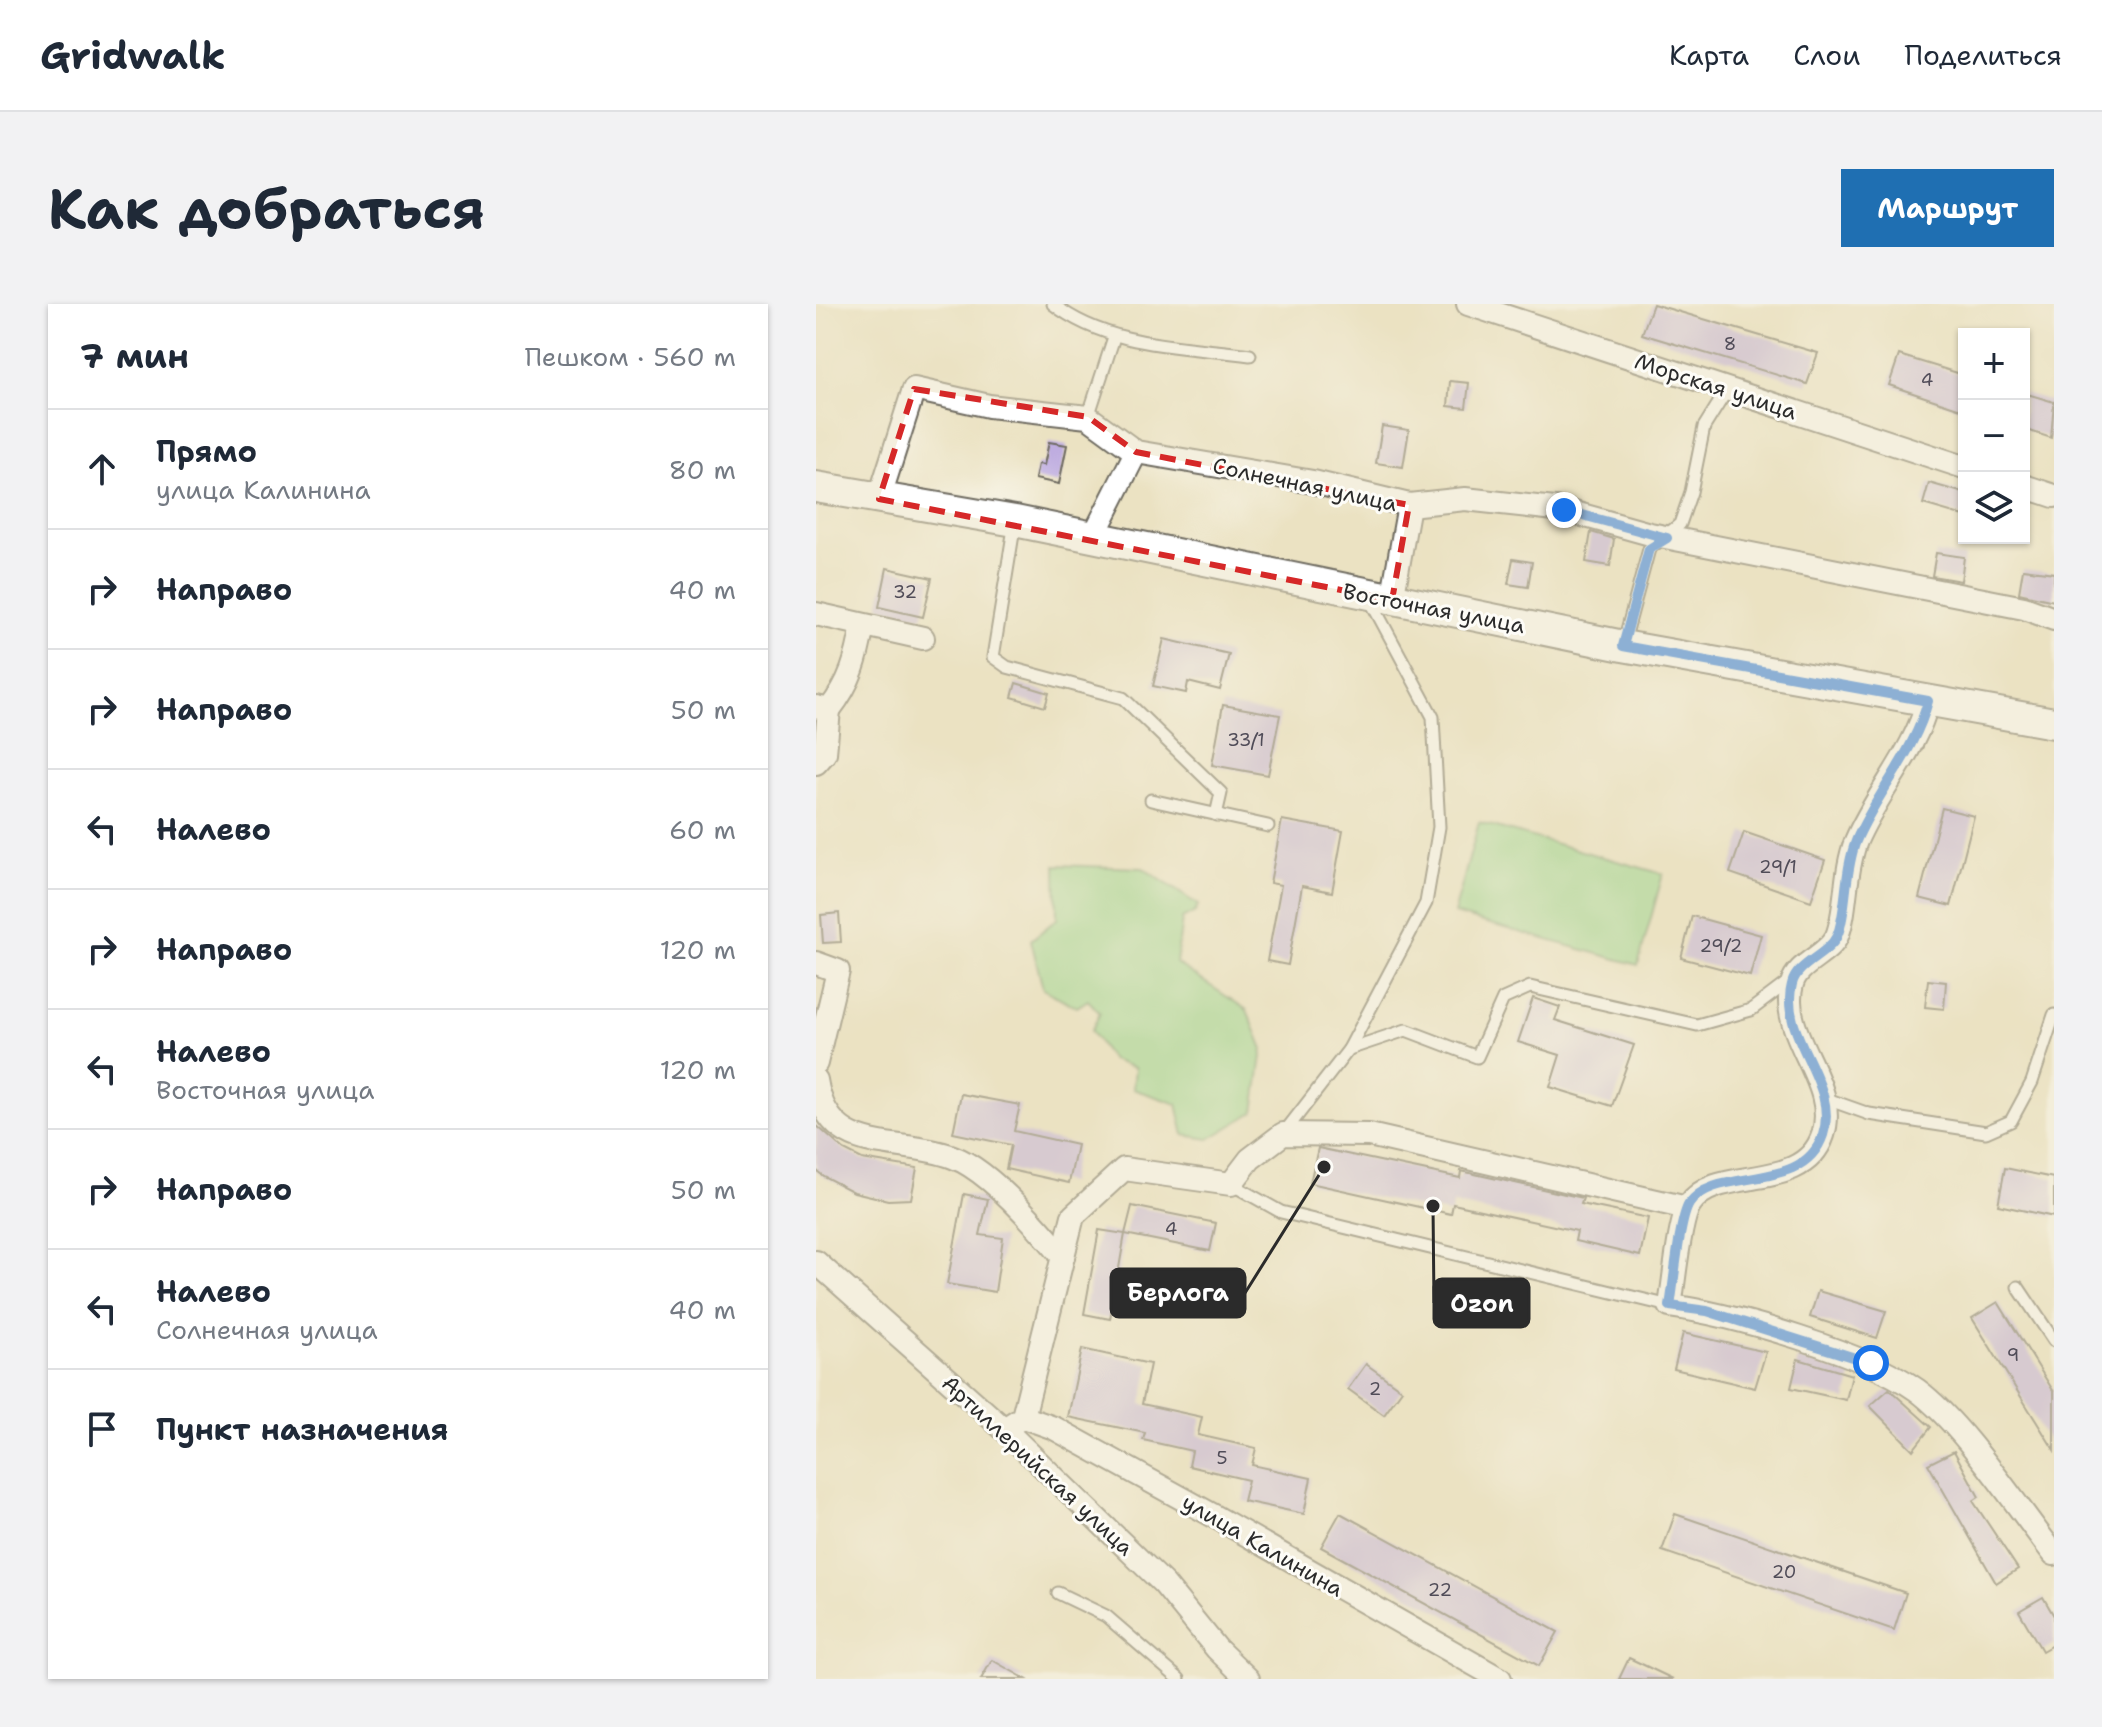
<!DOCTYPE html>
<html lang="ru">
<meta charset="utf-8">
<style>
body{margin:0;font-family:"Shantell Sans",sans-serif;background:#f2f2f3;color:#1f2937}
.controls{position:absolute;right:24px;top:24px;display:grid;overflow:hidden;border-radius:0px;box-shadow:0 2px 6px #0004}
.controls button{width:72px;height:72px;display:grid;place-items:center;padding:0;border:0;border-bottom:2px solid #e0e1e3;background:#fff;color:#1f2937;font:40px sans-serif}
.stop{position:absolute;width:24px;height:24px;margin:-18px;border:6px solid #1a73e8;border-radius:50%;background:#fff}
.stop.end{background:#1a73e8;border-color:#fff;box-shadow:0 2px 8px #0008}
.list{margin:0;padding:0;list-style:none}
h2{display:flex;justify-content:space-between;align-items:center;height:104px;margin:0;padding:0 32px;font-size:34px}
h2 small{font-size:26px;font-weight:400;color:#747a83}
.list li{display:grid;grid-template-columns:52px 1fr auto;gap:24px;align-items:center;box-sizing:border-box;height:120px;padding:0 32px;border-top:2px solid #e0e1e3}
.list b{display:block;font-size:30px;white-space:nowrap}
.list p{margin:0;font-size:26px;white-space:nowrap;color:#747a83}
.list em{font-size:26px;font-style:normal;color:#747a83}
.icon{flex:none;width:44px;height:44px;fill:none;stroke:currentColor;stroke-width:2;stroke-linecap:round;stroke-linejoin:round}
.map{position:relative;flex:none;width:1238px;height:1375px;overflow:hidden;border-radius:0px}
header{display:flex;align-items:center;gap:48px;box-sizing:border-box;height:112px;padding:0 40px;background:#fff;border-bottom:2px solid #e0e1e3}
header strong{font-size:38px}
nav{display:flex;gap:44px;margin-inline-start:auto;font-size:28px}
.intro{display:flex;align-items:center;justify-content:space-between;box-sizing:border-box;height:192px;padding:0 48px}
h1{margin:0;font-size:56px}
.button{padding:20px 36px;border-radius:0px;background:#1f6fb2;color:#fff;font-size:28px;font-weight:700}
main{display:flex;gap:48px;padding:0 48px}
aside{flex:1;background:#fff;border-radius:0px;box-shadow:0 2px 6px #0004}
.map>svg:first-child{display:block}
.green{fill:#95d68d;stroke:#60805c;stroke-width:2}
.building{fill:#bfade0}
.lines{fill:none;stroke-linecap:round;stroke-linejoin:round}
.lane-casing{stroke:#6e6b60;stroke-width:15}
.street-casing{stroke:#6e6b60;stroke-width:26}
.secondary-casing{stroke:#6e6b60;stroke-width:34}
.lane{stroke:#fff;stroke-width:11}
.street{stroke:#fff;stroke-width:22}
.secondary{stroke:#fff;stroke-width:30}
.route{stroke:#1a73e8;stroke-width:10}
.marked{fill:none;stroke:#d62828;stroke-width:6;stroke-dasharray:16 10;stroke-linejoin:round}
.labels{text-anchor:middle;stroke-width:6;stroke-linejoin:round;paint-order:stroke}
.number-label{font-size:18px;fill:#504c58}
.street-label{font-size:22px;fill:#2b2b2b;stroke:#fdfcf7}
.leader{fill:none;stroke:#2b2b2b;stroke-width:3}
.callout-dot{fill:#2b2b2b;stroke:#fdfcf7;stroke-width:3}
.callout{fill:#2b2b2b;stroke:#2b2b2b;stroke-width:3}
.callout-label{font-size:24px;text-anchor:middle;font-weight:bold;fill:#fff}
</style>
<header>
<strong>Gridwalk</strong>
<nav><a>Карта</a><a>Слои</a><a>Поделиться</a></nav>
</header>
<div class="intro"><h1>Как добраться</h1><a class="button">Маршрут</a></div>
<main>
<aside>
<h2>7 мин<small>Пешком · 560 m</small></h2>
<ul class="list">
<li><svg class="icon" aria-label="ahead" viewBox="0 0 24 24"><path d="M12 20V5M6 11l6-6 6 6"/></svg><div><b>Прямо</b><p>улица Калинина</p></div><em>80 m</em></li>
<li><svg class="icon" aria-label="right" viewBox="0 0 24 24"><path d="M7 20v-9h11M14 6l5 5-5 5"/></svg><div><b>Направо</b></div><em>40 m</em></li>
<li><svg class="icon" aria-label="right" viewBox="0 0 24 24"><path d="M7 20v-9h11M14 6l5 5-5 5"/></svg><div><b>Направо</b></div><em>50 m</em></li>
<li><svg class="icon" aria-label="left" viewBox="0 0 24 24"><path d="M17 20v-9H6M10 6l-5 5 5 5"/></svg><div><b>Налево</b></div><em>60 m</em></li>
<li><svg class="icon" aria-label="right" viewBox="0 0 24 24"><path d="M7 20v-9h11M14 6l5 5-5 5"/></svg><div><b>Направо</b></div><em>120 m</em></li>
<li><svg class="icon" aria-label="left" viewBox="0 0 24 24"><path d="M17 20v-9H6M10 6l-5 5 5 5"/></svg><div><b>Налево</b><p>Восточная улица</p></div><em>120 m</em></li>
<li><svg class="icon" aria-label="right" viewBox="0 0 24 24"><path d="M7 20v-9h11M14 6l5 5-5 5"/></svg><div><b>Направо</b></div><em>50 m</em></li>
<li><svg class="icon" aria-label="left" viewBox="0 0 24 24"><path d="M17 20v-9H6M10 6l-5 5 5 5"/></svg><div><b>Налево</b><p>Солнечная улица</p></div><em>40 m</em></li>
<li><svg class="icon" aria-label="arrive" viewBox="0 0 24 24"><path d="M6 21V4h12l-3 4 3 4H6"/></svg><div><b>Пункт назначения</b></div></li>
</ul>
</aside>
<div class="map">
<svg width="1238" height="1375" viewBox="0 0 1238 1375">
<rect width="100%" height="100%" fill="#fdfcf7"/>
<filter id="ink" filterUnits="userSpaceOnUse"><feTurbulence type="fractalNoise" baseFrequency=".0125" numOctaves="2"/><feDisplacementMap in="SourceGraphic" scale="16" xChannelSelector="R" yChannelSelector="G"/><feConvolveMatrix kernelMatrix="1 2 1 2 8 2 1 2 1" color-interpolation-filters="sRGB"/></filter>
<filter id="wash" filterUnits="userSpaceOnUse"><feTurbulence type="fractalNoise" baseFrequency=".006" numOctaves="4" result="noise"/><feDisplacementMap in="SourceGraphic" scale="32" xChannelSelector="R" yChannelSelector="G"/><feGaussianBlur stdDeviation="1.8" result="paint"/><feColorMatrix in="noise" values="0 0 0 0 0 0 0 0 0 0 0 0 0 0 0 0 0 1.4 0 .05"/><feComposite in="paint" operator="in"/></filter>
<g filter="url(#wash)">
<rect width="100%" height="100%" fill="#ebe2c2"/>
<g class="green">
<polygon points="663,518 847,570 822,661 638,610"/>
<polygon points="240,561 327,564 382,601 379,608 366,615 360,659 431,706 447,745 438,808 393,835 368,831 361,800 317,785 319,764 295,756 275,727 284,709 272,696 261,703 227,685 215,636 241,615"/>
</g>
<g id="blocks">
<g class="building">
<polygon points="837,0 1002,49 991,80 826,30"/>
<polygon points="1083,51 1148,71 1148,106 1073,81"/>
<polygon points="634,77 653,79 650,104 632,102"/>
<polygon points="1208,89 1238,98 1235,134 1208,125"/>
<polygon points="566,122 593,126 587,163 560,159"/>
<polygon points="233,138 251,141 243,180 219,175 222,160 228,161"/>
<polygon points="1113,179 1148,189 1148,212 1107,200"/>
<polygon points="775,228 798,235 794,262 770,258"/>
<polygon points="1120,249 1148,253 1145,277 1116,272"/>
<polygon points="697,255 716,258 712,283 692,280"/>
<polygon points="71,264 116,274 107,313 63,303"/>
<polygon points="1207,265 1238,269 1238,297 1203,289"/>
<polygon points="348,335 413,350 404,386 372,378 370,389 337,382"/>
<polygon points="200,379 233,389 229,403 196,393"/>
<polygon points="407,401 464,411 452,471 396,461"/>
<polygon points="1126,504 1158,512 1135,602 1103,594"/>
<polygon points="466,516 527,527 516,588 486,582 472,661 451,657 465,581 454,579"/>
<polygon points="928,528 1009,556 995,597 914,569"/>
<polygon points="23,609 25,638 7,639 5,611"/>
<polygon points="876,612 945,631 934,672 865,654"/>
<polygon points="1112,676 1130,678 1128,705 1109,703"/>
<polygon points="717,694 744,703 739,716 818,741 796,802 734,783 744,751 702,738"/>
<polygon points="145,790 204,801 198,827 261,841 253,879 190,865 195,841 137,829"/>
<polygon points="0,821 28,846 46,855 101,864 95,895 72,896 38,888 7,872 0,866"/>
<polygon points="502,844 644,874 645,867 767,894 765,900 832,914 824,952 759,937 761,927 637,900 635,910 494,879"/>
<polygon points="1189,864 1238,874 1238,913 1182,901"/>
<polygon points="148,890 172,895 164,931 187,934 179,988 131,980"/>
<polygon points="316,902 400,919 394,947 309,930"/>
<polygon points="283,926 309,930 294,1015 268,1010"/>
<polygon points="1002,987 1070,1007 1061,1034 994,1013"/>
<polygon points="1182,998 1238,1088 1238,1146 1156,1014"/>
<polygon points="867,1029 950,1048 939,1084 858,1065"/>
<polygon points="266,1045 334,1060 326,1100 386,1113 382,1131 440,1144 436,1161 495,1174 488,1210 427,1197 432,1176 373,1162 376,1147 327,1136 329,1129 252,1113"/>
<polygon points="982,1055 1036,1071 1030,1096 975,1084"/>
<polygon points="550,1060 586,1086 568,1111 532,1085"/>
<polygon points="1073,1085 1115,1123 1097,1146 1054,1102"/>
<polygon points="1138,1147 1163,1193 1157,1197 1202,1265 1180,1279 1112,1160"/>
<polygon points="524,1209 742,1328 723,1362 505,1243"/>
<polygon points="859,1210 1090,1289 1078,1326 846,1247"/>
<polygon points="1227,1293 1238,1312 1238,1340 1226,1347 1203,1307"/>
<polygon points="813,1354 857,1375 803,1375"/>
<polygon points="176,1356 210,1375 165,1375"/>
</g>
</g>
</g>
<g filter="url(#ink)">
<use href="#blocks" fill-opacity="0" stroke="#6e6b60" stroke-width="2"/>
<g class="lines">
<g class="lane-casing">
<g id="lane">
<path d="M237,0c54,43 131,42 197,51"/>
<polyline points="272,113 298,33"/>
<polyline points="199,218 177,353 191,363 307,394 405,489 400,511"/>
<polyline points="807,341 833,245 864,220 875,188 888,123 911,86"/>
<polyline points="335,496 452,522"/>
<polyline points="533,745 590,726 661,753 687,695 714,683 881,721 935,706 976,675"/>
<polyline points="1008,794 1053,810 1170,828 1195,817 1216,778 1238,711"/>
<polyline points="467,830 533,745 610,599 623,523 617,413 553,294"/>
<polyline points="415,880 465,908 854,1002"/>
<polyline points="1202,983 1238,1037"/>
<polyline points="242,1289 290,1312 363,1375"/>
</g>
</g>
<g class="street-casing">
<g id="street">
<polyline points="652,0 1148,163"/>
<polyline points="1208,182 1238,192"/>
<polyline points="63,195 98,85 173,102 272,113 320,148 497,178 593,201 649,195 748,206 834,230 1208,304 1238,315"/>
<polyline points="277,233 320,148"/>
<polyline points="576,296 593,201"/>
<polyline points="0,310 107,334"/>
<path d="M1112,397c-13,51 -51,91 -72,140 -12,30 -9,71 -19,95 -8,19 -40,27 -45,48 -14,53 48,98 31,151 -20,60 -107,29 -133,69 -11,16 -16,80 -20,102 65,9 195,47 247,84 46,34 100,117 137,164"/>
<path d="M0,403l13,3c22,-28 28,-51 34,-85"/>
<polyline points="0,459 9,449 13,406"/>
<polyline points="0,659 22,667 0,759"/>
<path d="M0,776c12,79 80,56 137,77 36,13 86,71 110,100"/>
<polyline points="0,958 188,1125 348,1280 401,1345 432,1375"/>
<polyline points="207,1113 238,1124 398,1212 684,1375"/>
<polyline points="188,1125 207,1113 257,912 308,865 415,880 434,855 467,830 553,831 871,904"/>
</g>
</g>
<g class="secondary-casing">
<polyline id="secondary" points="0,183 199,217 807,342 1238,419"/>
</g>
<use href="#lane" class="lane"/>
<use href="#street" class="street"/>
<use href="#secondary" class="secondary"/>
</g>
</g>
<g class="lines" filter="url(#ink)">
<path class="route" d="M748,206l103,28 -18,11 -26,97 305,55c-13,51 -51,91 -72,140 -12,30 -9,72 -19,95 -9,19 -40,27 -45,48 -14,53 48,98 31,151 -20,60 -108,30 -134,69 -10,16 -15,80 -19,102l37,5 164,52"/>
</g>
<path d="M0 0H1238V1375H0ZM98,85l174,28 48,35 273,53 -17,95 -513,-101z" fill="#ebe2c2" fill-opacity=".55" fill-rule="evenodd"/>
<path class="marked" d="M98,85l174,28 48,35 273,53 -17,95 -513,-101z"/>
<g class="labels">
<g class="number-label">
<text x="914" y="46">8</text>
<text x="1111" y="82">4</text>
<text x="89" y="294">32</text>
<text x="430" y="442">33/1</text>
<text x="962" y="569">29/1</text>
<text x="905" y="648">29/2</text>
<text x="355" y="931">4</text>
<text x="1197" y="1057">9</text>
<text x="559" y="1091">2</text>
<text x="406" y="1160">5</text>
<text x="968" y="1274">20</text>
<text x="624" y="1292">22</text>
</g>
<g class="street-label">
<text transform="translate(900 82) rotate(18)" y="8">Морская улица</text>
<text transform="translate(489 180) rotate(12)" y="8">Солнечная улица</text>
<text transform="translate(618 304) rotate(11)" y="8">Восточная улица</text>
<text transform="translate(222 1161) rotate(43)" y="8">Артиллерийская улица</text>
<text transform="translate(447 1241) rotate(30)" y="8">улица Калинина</text>
</g>
</g>
<path class="leader" d="M508 863L429 989M617 902L618 999"/>
<g class="callout-dot">
<circle cx="508" cy="863" r="8"/>
<circle cx="617" cy="902" r="8"/>
</g>
<g class="callout">
<rect x="295" y="965" width="134" height="48" rx="8"/>
<rect x="618" y="975" width="95" height="48" rx="8"/>
</g>
<g class="callout-label">
<text x="362" y="997">Берлога</text>
<text x="666" y="1008">Ozon</text>
</g>
</svg>
<div class="controls">
<button>+</button>
<button>−</button>
<button><svg class="icon" aria-label="layers" viewBox="0 0 24 24"><path d="M12 4l9 5-9 5-9-5zM3 14l9 5 9-5"/></svg></button>
</div>
<div class="stop" style="left:1055px;top:1059px"></div>
<div class="stop end" style="left:748px;top:206px"></div>
</div>
</main>
